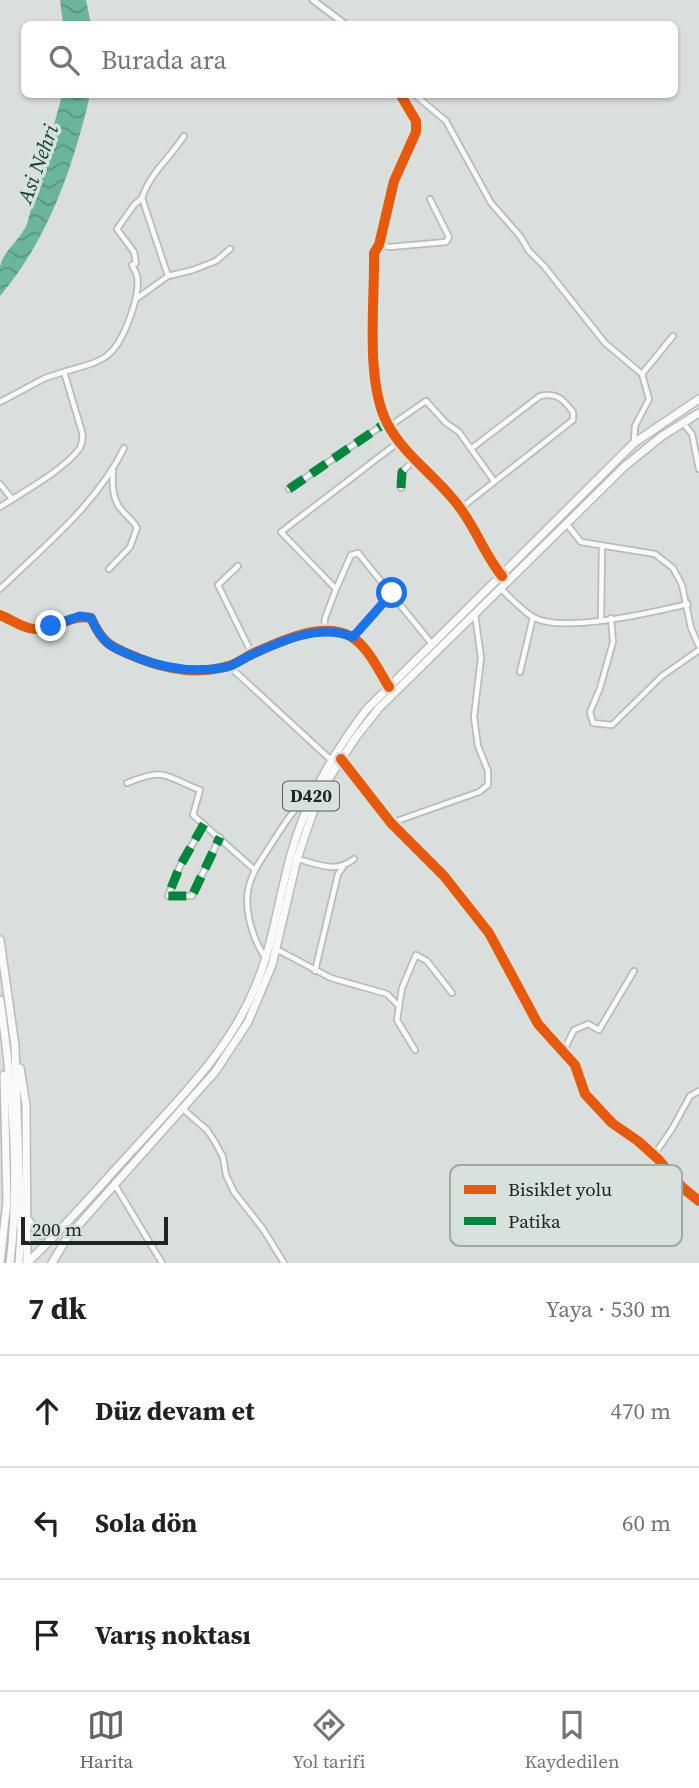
<!DOCTYPE html>
<html lang="tr">
<meta charset="utf-8">
<style>
body{margin:0;font-family:"Source Serif 4",serif;background:#f6f6f6;color:#202124}
.scale{position:absolute;left:21px;bottom:18px;width:147px;box-sizing:border-box;padding-left:7px;border:4px solid #202422;border-top:0;font-size:19px;line-height:24px;white-space:nowrap;color:#202422;-webkit-text-stroke:5px #d7e2dd;paint-order:stroke}
.stop{position:absolute;width:21px;height:21px;margin:-16px;border:5px solid #1a73e8;border-radius:50%;background:#fff}
.stop.end{background:#1a73e8;border-color:#fff;box-shadow:0 2px 7px #0008}
.list{margin:0;padding:0;list-style:none}
h2{display:flex;justify-content:space-between;align-items:center;height:91px;margin:0;padding:0 28px;font-size:30px}
h2 small{font-size:23px;font-weight:400;color:#757577}
.list li{display:grid;grid-template-columns:46px 1fr auto;gap:21px;align-items:center;box-sizing:border-box;height:112px;padding:0 28px;border-top:2px solid #e0e0e0}
.list b{display:block;font-size:26px;white-space:nowrap}
.list em{font-size:23px;font-style:normal;color:#757577}
.icon{flex:none;width:38px;height:38px;fill:none;stroke:currentColor;stroke-width:2;stroke-linecap:round;stroke-linejoin:round}
.map{position:relative;flex:none;width:699px;height:1263px;overflow:hidden}
.search{position:absolute;background:#fff;box-shadow:0 2px 5px #0004;left:21px;right:21px;top:21px;height:77px;display:flex;align-items:center;gap:18px;box-sizing:border-box;padding:0 24px;border-radius:10px;color:#757577;font-size:26px}
.sheet{height:427px;background:#fff}
nav{display:flex;justify-content:space-around;align-items:center;box-sizing:border-box;height:98px;border-top:2px solid #e0e0e0;background:#fff;font-size:19px;color:#757577}
nav a{display:grid;justify-items:center;gap:4px}
nav .on{color:#616563}
.map>svg:first-child{display:block}
.water{fill:url(#water-waves)}
.lines{fill:none;stroke-linecap:round;stroke-linejoin:round}
.minor-casing{stroke:#b8bcbb;stroke-width:8}
.tertiary-casing{stroke:#b8bcbb;stroke-width:9}
.trunk-casing{stroke:#b8bcbb;stroke-width:10}
.minor{stroke:#f9fafa;stroke-width:4.5}
.tertiary{stroke:#f9fafa;stroke-width:5}
.trunk{stroke:#f9fafa;stroke-width:7}
.quiet{stroke:#00873e;stroke-width:9;stroke-dasharray:18 9;stroke-linecap:butt}
.cycleway-casing{stroke:#d7e2dd;stroke-width:15}
.cycleway{stroke:#e8590c;stroke-width:10}
.route{stroke:#1a73e8;stroke-width:9}
.labels{text-anchor:middle;stroke-width:7;stroke-linejoin:round;paint-order:stroke}
.shield{fill:#d7e2dd;stroke:#575d5a;stroke-width:2}
.shield-label{font-size:18px;font-weight:bold;fill:#202422}
.water-label{font-size:21px;font-style:italic;fill:#154133;stroke:#d7e2dd}
.key{fill:#d7e2dd;stroke:#a0a9a5;stroke-width:2}
.key-label{font-size:19px;fill:#202422}
</style>
<div class="map">
<svg width="699" height="1263" viewBox="0 0 699 1263">
<defs>
<pattern id="water-waves" width="16" height="10" patternUnits="userSpaceOnUse" patternTransform="scale(1.75)"><rect width="16" height="10" fill="#6bb59e"/><path d="M0 5q4-4 8 0t8 0" fill="none" stroke="#589380"/></pattern>
</defs>
<rect width="100%" height="100%" fill="#dadfdd"/>
<g class="water">
<polygon points="60,0 86,0 91,24 63,24"/>
<path d="M62,95h28c-17,72 -41,143 -90,201 0,-9 0,-20 0,-29 2,-15 21,-28 27,-43z"/>
</g>
<g class="lines">
<g class="minor-casing">
<g id="minor">
<polyline points="414,94 446,121 491,203 520,236 529,251 544,266 605,343 642,374 649,399 635,426 634,442"/>
<polyline points="379,245 390,247 446,242 449,237 430,199"/>
<path d="M168,276l-26,-78c8,-25 28,-40 42,-62"/>
<polyline points="136,299 168,276 193,270 216,261 230,249"/>
<polyline points="642,374 673,336"/>
<polyline points="0,402 45,378 64,372"/>
<polyline points="683,423 692,434 699,469"/>
<polyline points="0,484 12,499"/>
<polyline points="401,488 402,472 415,459"/>
<polyline points="289,489 387,422 394,423 426,401 446,423 459,432 494,481"/>
<path d="M0,507c23,-15 64,-37 80,-59 3,-6 3,-10 2,-16l-18,-60c14,-5 35,-8 46,-19 14,-13 31,-58 27,-77 -1,-4 -3,-7 -5,-11l4,-2 -2,-11 -17,-23 17,-24 8,-7"/>
<path d="M461,508l112,-88v-8c-10,-13 -17,-20 -33,-16l-68,52"/>
<polyline points="566,523 581,542 655,554 673,568 682,585 691,628 699,646"/>
<polyline points="238,566 218,585 252,654"/>
<path d="M109,569l21,-22 7,-19c-5,-10 -14,-14 -19,-23 -6,-10 -6,-22 -5,-34"/>
<path d="M500,588c10,9 21,22 33,29 29,17 121,-5 155,-13"/>
<path d="M0,589c44,-43 97,-85 124,-141"/>
<polyline points="336,589 351,555 358,553 432,644"/>
<path d="M0,615c11,4 25,15 37,14 20,0 33,-15 54,-11 12,27 21,29 47,40 27,11 60,16 90,8 8,-2 16,-8 23,-12 27,-12 69,-32 98,-18 18,8 30,34 40,50"/>
<polyline points="611,618 613,642 600,688 590,712 593,723 612,725 662,676 699,650"/>
<polyline points="601,619 602,547"/>
<polyline points="324,631 325,618 336,589 281,532 400,441"/>
<polyline points="353,637 392,593"/>
<polyline points="229,666 331,760"/>
<polyline points="520,672 533,617"/>
<polyline points="342,759 391,823 444,876 489,933 538,1024 575,1065 585,1094 612,1123 638,1141 658,1159 683,1188 699,1201"/>
<path d="M127,783c39,-16 37,-7 73,7l-7,25 62,55"/>
<polyline points="391,823 479,792 488,785 488,771 478,746 474,717 481,658 475,614"/>
<polyline points="204,824 180,866 168,896 192,896 220,837"/>
<path d="M297,859c22,5 38,15 57,0"/>
<polyline points="276,949 331,978 387,994 398,1005"/>
<path d="M266,959c-13,-19 -23,-50 -17,-73 4,-16 14,-29 23,-43 12,-19 23,-36 40,-51"/>
<polyline points="315,971 338,874 343,867"/>
<polyline points="415,1050 397,1020 402,988 416,955 427,961 452,993"/>
<polyline points="563,1052 574,1030 588,1024 599,1030 634,971"/>
<polyline points="183,1109 207,1130 215,1142 223,1157 226,1175 234,1192 263,1229 284,1263"/>
<polyline points="654,1155 672,1129 690,1096 699,1091"/>
<polyline points="115,1185 162,1263"/>
</g>
</g>
<g class="tertiary-casing">
<g id="tertiary">
<polyline points="313,0 345,24"/>
<path d="M400,94l16,27v11l-22,49 -15,64 -5,8c1,49 -9,127 13,170 17,33 52,55 73,85 16,21 25,47 42,68"/>
</g>
</g>
<g class="trunk-casing">
<g id="trunk">
<polyline points="0,940 15,1046 21,1231 19,1263"/>
<path d="M0,1000c12,82 20,181 10,263"/>
<polyline points="20,1068 26,1105 27,1262"/>
<polyline points="27,1219 41,1235 59,1229"/>
<polyline points="0,1263 7,1202 4,1075"/>
<path d="M27,1263c37,-35 71,-75 106,-113 46,-51 97,-100 123,-165 18,-43 23,-90 36,-134 15,-53 41,-97 74,-141l268,-267 65,-44"/>
<polyline points="52,1263 67,1238 215,1072 248,1022 272,965 297,859 313,812 331,775 356,737 379,708 625,466 662,436 699,413"/>
</g>
</g>
<use href="#minor" class="minor"/>
<use href="#tertiary" class="tertiary"/>
<use href="#trunk" class="trunk"/>
<g class="quiet">
<polyline points="401,488 402,472 416,459"/>
<polyline points="289,489 387,422"/>
<polyline points="204,824 180,866 168,896 192,896 220,837"/>
</g>
<g class="cycleway-casing">
<g id="cycleway">
<path d="M400,94l16,27v11l-22,49 -15,64 -5,8c1,49 -9,127 13,170 17,33 52,55 73,85 16,21 25,47 42,68"/>
<path d="M0,615c11,4 25,15 37,14 20,0 33,-15 54,-11 12,27 21,29 47,40 27,11 60,17 90,8 8,-2 16,-8 24,-12 27,-12 69,-33 98,-18 17,9 29,35 39,51"/>
<polyline points="341,759 391,823 444,876 489,933 538,1024 575,1065 585,1094 612,1123 638,1141 658,1159 683,1188 699,1201"/>
</g>
</g>
<use href="#cycleway" class="cycleway"/>
</g>
<g class="lines">
<path class="route" d="M51,626l29,-10 11,2c12,27 20,29 47,40 28,11 58,15 89,9 8,-2 16,-9 24,-12 30,-14 69,-32 102,-18l39,-44"/>
</g>
<g class="labels">
<rect class="shield" x="283" y="781.5" width="56" height="29" rx="5"/>
<g class="shield-label">
<text x="311" y="802">D420</text>
</g>
<g class="water-label">
<text transform="translate(38 164) rotate(-70)" y="7">Asi Nehri</text>
</g>
</g>
<rect x="450" y="1165" width="232" height="81" rx="10" class="key"/>
<rect x="464" y="1185" width="32" height="9" fill="#e8590c"/>
<rect x="464" y="1217" width="32" height="8" fill="#00873e"/>
<g class="key-label">
<text x="508" y="1196">Bisiklet yolu</text>
<text x="508" y="1228">Patika</text>
</g>
</svg>
<div class="scale">200 m</div>
<div class="stop" style="left:392px;top:593px"></div>
<div class="stop end" style="left:51px;top:626px"></div>
<div class="search"><svg class="icon" aria-label="search" viewBox="0 0 24 24"><circle cx="10" cy="10" r="6"/><path d="M15 15l6 6"/></svg>Burada ara</div>
</div>
<section class="sheet">
<h2>7 dk<small>Yaya · 530 m</small></h2>
<ul class="list">
<li><svg class="icon" aria-label="ahead" viewBox="0 0 24 24"><path d="M12 20V5M6 11l6-6 6 6"/></svg><div><b>Düz devam et</b></div><em>470 m</em></li>
<li><svg class="icon" aria-label="left" viewBox="0 0 24 24"><path d="M17 20v-9H6M10 6l-5 5 5 5"/></svg><div><b>Sola dön</b></div><em>60 m</em></li>
<li><svg class="icon" aria-label="arrive" viewBox="0 0 24 24"><path d="M6 21V4h12l-3 4 3 4H6"/></svg><div><b>Varış noktası</b></div></li>
</ul>
</section>
<nav>
<a class="on"><svg class="icon" aria-label="map" viewBox="0 0 24 24"><path d="M3 6l6-2 6 2 6-2v14l-6 2-6-2-6 2zM9 4v14M15 6v14"/></svg>Harita</a>
<a><svg class="icon" aria-label="directions" viewBox="0 0 24 24"><path d="M12 3l9 9-9 9-9-9zM9 14v-3h6M13 9l2 2-2 2"/></svg>Yol tarifi</a>
<a><svg class="icon" aria-label="saved" viewBox="0 0 24 24"><path d="M7 4h10v16l-5-4-5 4z"/></svg>Kaydedilen</a>
</nav>
